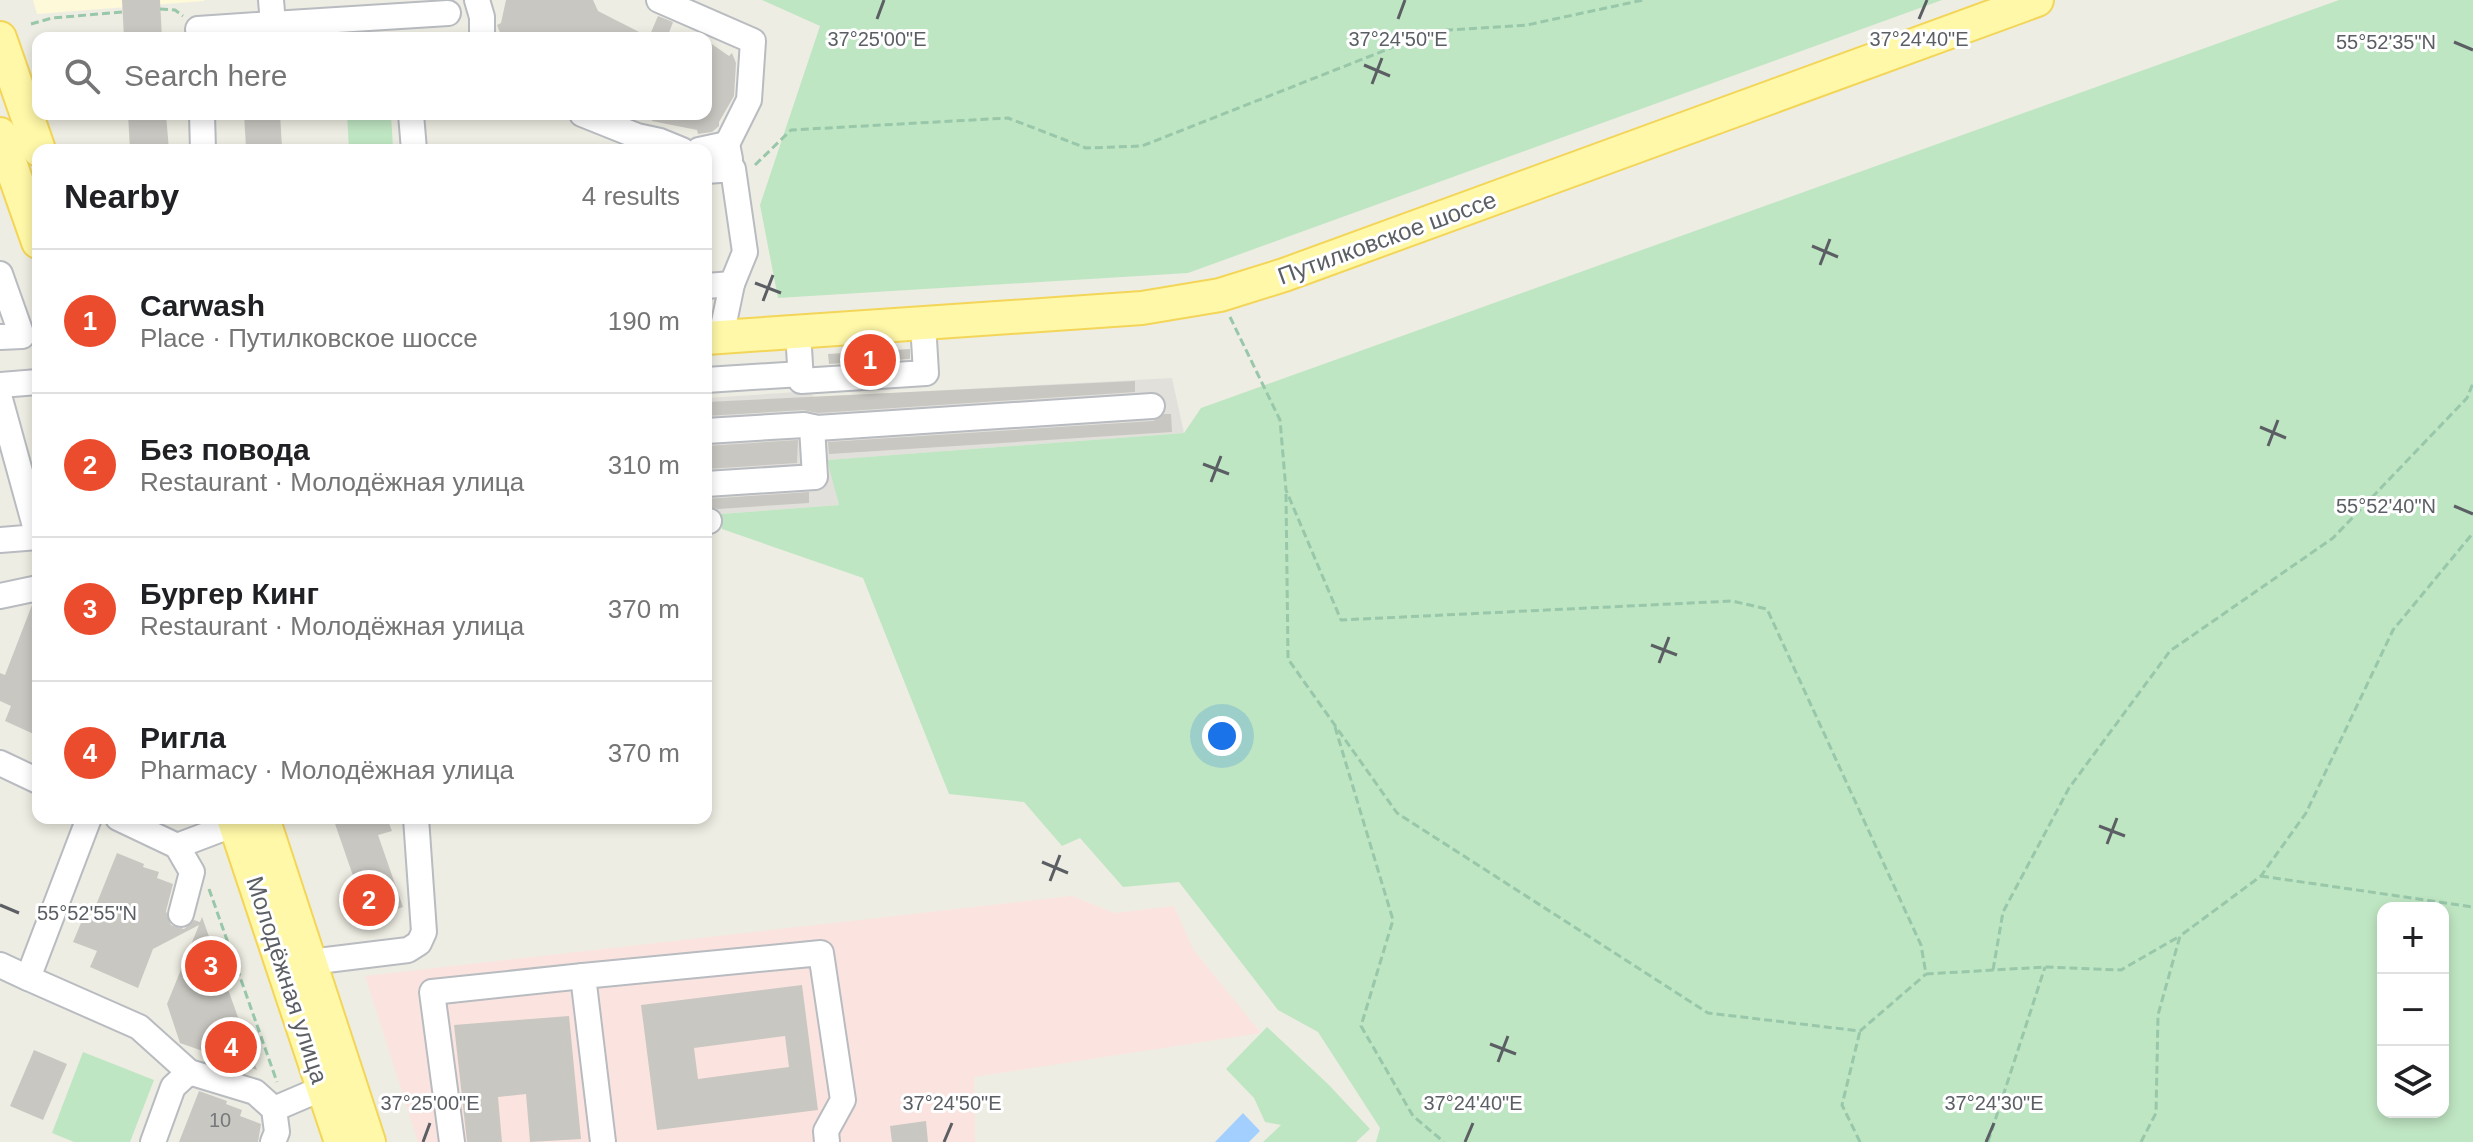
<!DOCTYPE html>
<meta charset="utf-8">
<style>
body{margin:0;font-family:Helvetica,sans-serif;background:#f2f2f2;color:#202124}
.controls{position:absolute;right:24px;bottom:24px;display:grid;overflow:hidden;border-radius:16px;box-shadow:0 4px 12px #0003}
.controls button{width:72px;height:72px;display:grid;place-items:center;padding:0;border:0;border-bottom:2px solid #e0e0e0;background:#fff;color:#202124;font:40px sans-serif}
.you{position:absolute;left:1222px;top:736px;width:28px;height:28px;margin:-20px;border:6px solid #fff;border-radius:50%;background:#1a73e8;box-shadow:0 0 0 12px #1a73e833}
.badge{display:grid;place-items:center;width:52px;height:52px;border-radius:50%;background:#eb4c2d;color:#fff;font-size:26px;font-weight:700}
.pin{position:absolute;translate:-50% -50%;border:4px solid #fff;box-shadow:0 2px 8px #0006}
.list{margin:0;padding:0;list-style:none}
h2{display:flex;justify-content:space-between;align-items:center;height:104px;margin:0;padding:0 32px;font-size:34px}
h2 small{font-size:26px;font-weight:400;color:#757577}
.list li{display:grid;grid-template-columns:52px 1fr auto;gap:24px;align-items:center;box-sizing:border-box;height:144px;padding:0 32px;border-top:2px solid #e0e0e0}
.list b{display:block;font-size:30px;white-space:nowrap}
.list p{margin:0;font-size:26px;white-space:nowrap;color:#757577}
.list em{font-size:26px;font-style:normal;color:#757577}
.icon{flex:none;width:44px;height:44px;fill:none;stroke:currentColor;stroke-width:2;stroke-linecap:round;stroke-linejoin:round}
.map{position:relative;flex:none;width:2473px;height:1142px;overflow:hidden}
.search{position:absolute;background:#fff;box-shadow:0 4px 12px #0003;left:32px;top:32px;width:680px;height:88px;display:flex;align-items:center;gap:20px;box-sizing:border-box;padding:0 28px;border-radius:16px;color:#757577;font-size:30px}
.panel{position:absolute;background:#fff;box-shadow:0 4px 12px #0003;left:32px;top:144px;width:680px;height:680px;border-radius:16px}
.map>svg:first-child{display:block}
.commercial{fill:#fef9d9}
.industrial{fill:#e2e0db}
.medical{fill:#fbe4df}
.green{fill:#bfe6c3;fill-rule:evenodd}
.water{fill:#a3cfff}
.building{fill:#c9c7c1;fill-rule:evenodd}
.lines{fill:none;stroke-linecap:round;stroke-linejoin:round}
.minor-casing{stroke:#b8bbc0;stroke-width:28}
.major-casing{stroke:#f3d558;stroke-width:36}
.path{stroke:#98c7aa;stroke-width:3;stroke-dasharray:8 4;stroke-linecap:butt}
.minor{stroke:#fff;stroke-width:24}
.major{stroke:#fff8a8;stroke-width:32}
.ticks{fill:none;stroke:#5b5f64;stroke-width:3}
.labels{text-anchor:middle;stroke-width:6;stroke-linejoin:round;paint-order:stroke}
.number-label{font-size:20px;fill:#76797b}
.street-label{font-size:24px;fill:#5b5f64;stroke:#fff}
.ticks-label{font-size:20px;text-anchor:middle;fill:#5b5f64;stroke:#fff;stroke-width:6;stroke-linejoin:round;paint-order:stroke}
</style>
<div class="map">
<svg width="2473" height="1142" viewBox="0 0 2473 1142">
<rect width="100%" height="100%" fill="#eeede3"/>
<polygon class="commercial" points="33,0 204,0 204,1 37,14"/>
<polygon class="industrial" points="1172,378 1184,433 828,460 839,505 706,515 706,398 812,391 813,397"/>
<polygon class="medical" points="1072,896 1114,913 1174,906 1193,949 1261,1033 974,1077 975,1142 418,1142 365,976"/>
<g class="green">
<polygon points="762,0 1942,0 1188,273 778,298 760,205 820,26"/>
<path d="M2339,0h134v1142h-1097l4,-14 -62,-96 -40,-22 -99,-128 -56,5 -43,-49 -18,8 -38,-44 -75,-8 -86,-216 -141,-49 -2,-15 119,-9 -12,-45 357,-27 17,-25zM2383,908h60v204h-60z"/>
<polygon points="347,114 391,114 393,148 349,150"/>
<polygon points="1267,1027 1329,1085 1370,1129 1356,1142 1263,1142 1281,1125 1265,1122 1254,1098 1226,1069"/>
<polygon points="83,1052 154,1080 130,1142 74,1142 52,1133"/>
</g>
<polygon class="water" points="1243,1113 1260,1131 1249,1142 1215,1142"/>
<g class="building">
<polygon points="122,0 160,0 162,38 124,38"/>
<polygon points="506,0 593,0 598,11 649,37 658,16 673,22 667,38 502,38 497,25 501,23"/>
<polygon points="706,40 729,56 732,53 736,63 734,96 719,122 719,126 712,132 698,134 697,130 652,121 653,114 706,114"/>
<polygon points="128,114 166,114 169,150 130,150"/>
<polygon points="244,114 280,114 282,147 246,148"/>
<polygon points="910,349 910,359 829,364 828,354"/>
<polygon points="1135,381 1135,392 818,413 803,410 706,416 706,402"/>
<polygon points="1164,414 1171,414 1172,432 829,454 828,442 1153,421"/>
<polygon points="798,440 797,463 706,469 706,446"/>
<polygon points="809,492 809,503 718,509 706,506 706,499"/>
<polygon points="38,603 38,736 5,721 11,706 0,701 0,673 5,675 32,605"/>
<polygon points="333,818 387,818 392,831 378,835 403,907 368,919"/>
<polygon points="117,853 144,864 143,867 159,872 157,878 173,884 166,911 171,925 184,929 194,920 200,922 202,917 257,1070 180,1043 167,1004 199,925 153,949 138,988 90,967 97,951 73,942 83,918 90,920"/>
<path d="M802,985l16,125 -161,20 -16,-125zM785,1036l4,31 -91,12 -4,-31z"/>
<polygon points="569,1016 581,1139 530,1142 526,1094 498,1097 502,1142 467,1142 454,1025"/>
<polygon points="34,1050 67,1064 43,1120 10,1106"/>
<polygon points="199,1091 227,1101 226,1104 242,1110 240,1116 261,1124 258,1142 179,1142"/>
<polygon points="926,1121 928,1142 892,1142 890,1126"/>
</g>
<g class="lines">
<g class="minor-casing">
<g id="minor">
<polyline points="271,0 273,24 448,13"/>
<polyline points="477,0 482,17 482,38"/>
<polyline points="659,0 753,41 749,100 727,144"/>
<polyline points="199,38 198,29 273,24"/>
<polyline points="202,114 203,150"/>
<polyline points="411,114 414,150"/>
<polyline points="582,114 637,136 660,141 682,150"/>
<polyline points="699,150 727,144 730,159"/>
<polyline points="706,171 733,169 745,252 732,284 721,337"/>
<polyline points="0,274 22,336 0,337"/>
<polyline points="706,286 732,284"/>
<polyline points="798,332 801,381 926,373 923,323"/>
<polyline points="706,380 801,374"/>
<polyline points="0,385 38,382"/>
<polyline points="0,399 38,537"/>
<polyline points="706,431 804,425 817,428 1152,406"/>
<polyline points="706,484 815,477 812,427"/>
<polyline points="706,521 709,521"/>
<polyline points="0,540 38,537"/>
<polyline points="0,596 38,588"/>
<polyline points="0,763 38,781"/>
<polyline points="89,818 28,978 139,1027 189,1072"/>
<polyline points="118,818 177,846 235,824"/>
<polyline points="177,846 192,872 181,914"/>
<polyline points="310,962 408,950 419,943 424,932 416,818"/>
<polyline points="0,965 28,978"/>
<polyline points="274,1109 323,1088"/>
<polyline points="153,1142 173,1087 189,1072 255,1092 274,1109 277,1132 273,1142"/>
<polyline points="452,1142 432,992 583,976"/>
<polyline points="603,1142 583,976 821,953 843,1100 826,1131 827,1142"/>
</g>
</g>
<g class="major-casing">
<g id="major">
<polyline points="0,38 39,150"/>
<polyline points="0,134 38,242"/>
<polyline points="706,338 1142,308 1220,295 1284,275 2037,0"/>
<polyline points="233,818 341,1142"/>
<polyline points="263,818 369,1142"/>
</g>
</g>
<g class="path">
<polyline points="160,9 175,10 183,16"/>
<polyline points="31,24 52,18 123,12"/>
<polyline points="755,165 791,130 1008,118 1086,148 1142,146 1434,31 1527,25 1643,0"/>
<polyline points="1230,317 1280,420 1286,490 1341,620 1732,601 1767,609 1921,945 1926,974 2045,967 2121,970 2180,936"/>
<polyline points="1286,494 1288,659 1397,813 1708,1013 1860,1031 1926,974"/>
<polyline points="1335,727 1393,920 1361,1026 1413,1116 1444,1142"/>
<polyline points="2261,876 2473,907"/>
<polyline points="209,889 277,1082"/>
<polyline points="1993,970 2003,912 2069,788 2170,651 2333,538 2467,398 2473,383"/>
<polyline points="1860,1142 1842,1105 1860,1031"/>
<polyline points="1988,1142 2045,967"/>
<polyline points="2141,1142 2156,1113 2158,1015 2180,936 2261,876 2306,813 2393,630 2473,533"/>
</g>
<use href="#minor" class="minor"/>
<use href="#major" class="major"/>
</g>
<path class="ticks" d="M877,19l7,-19M1398,19l7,-19M1919,19l8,-19M2454,42l19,8M1364,65l26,11M1372,84l10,-26M1812,246l26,11M1820,265l10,-26M755,283l26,10M763,301l10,-26M2260,427l26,11M2268,446l10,-26M1203,464l26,10M1211,482l10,-26M2454,506l19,8M1651,645l26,10M1659,663l10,-26M2099,826l26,10M2107,844l10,-26M1042,862l26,11M1050,881l10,-26M0,905l19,8M1490,1044l26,10M1498,1062l10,-26M423,1142l7,-19M944,1142l8,-19M1465,1142l8,-19M1986,1142l8,-19"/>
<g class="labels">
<g class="number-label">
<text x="220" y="1127">10</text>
</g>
<g class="street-label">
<text transform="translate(1387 238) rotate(-20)" y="8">Путилковское шоссе</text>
<text transform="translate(287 980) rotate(72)" y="8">Молодёжная улица</text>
</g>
</g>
<g class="ticks-label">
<text x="877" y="46">37°25'00"E</text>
<text x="1398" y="46">37°24'50"E</text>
<text x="1919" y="46">37°24'40"E</text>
<text x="2386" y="49">55°52'35"N</text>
<text x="2386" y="513">55°52'40"N</text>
<text x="87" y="920">55°52'55"N</text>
<text x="430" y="1110">37°25'00"E</text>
<text x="952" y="1110">37°24'50"E</text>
<text x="1473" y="1110">37°24'40"E</text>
<text x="1994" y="1110">37°24'30"E</text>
</g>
</svg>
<div class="controls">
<button>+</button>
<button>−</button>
<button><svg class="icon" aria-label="layers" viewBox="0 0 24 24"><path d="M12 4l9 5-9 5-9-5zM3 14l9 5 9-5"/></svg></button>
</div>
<div class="you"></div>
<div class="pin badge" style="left:870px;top:360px">1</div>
<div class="pin badge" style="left:369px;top:900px">2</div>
<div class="pin badge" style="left:211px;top:966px">3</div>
<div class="pin badge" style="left:231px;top:1047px">4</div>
<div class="search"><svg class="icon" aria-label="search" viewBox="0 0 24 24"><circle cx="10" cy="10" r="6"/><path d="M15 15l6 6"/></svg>Search here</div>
<section class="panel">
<h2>Nearby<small>4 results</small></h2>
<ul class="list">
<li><span class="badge">1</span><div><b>Carwash</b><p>Place · Путилковское шоссе</p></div><em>190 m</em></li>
<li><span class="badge">2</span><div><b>Без повода</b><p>Restaurant · Молодёжная улица</p></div><em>310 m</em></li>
<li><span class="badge">3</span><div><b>Бургер Кинг</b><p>Restaurant · Молодёжная улица</p></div><em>370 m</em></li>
<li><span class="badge">4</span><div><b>Ригла</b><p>Pharmacy · Молодёжная улица</p></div><em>370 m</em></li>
</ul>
</section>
</div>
